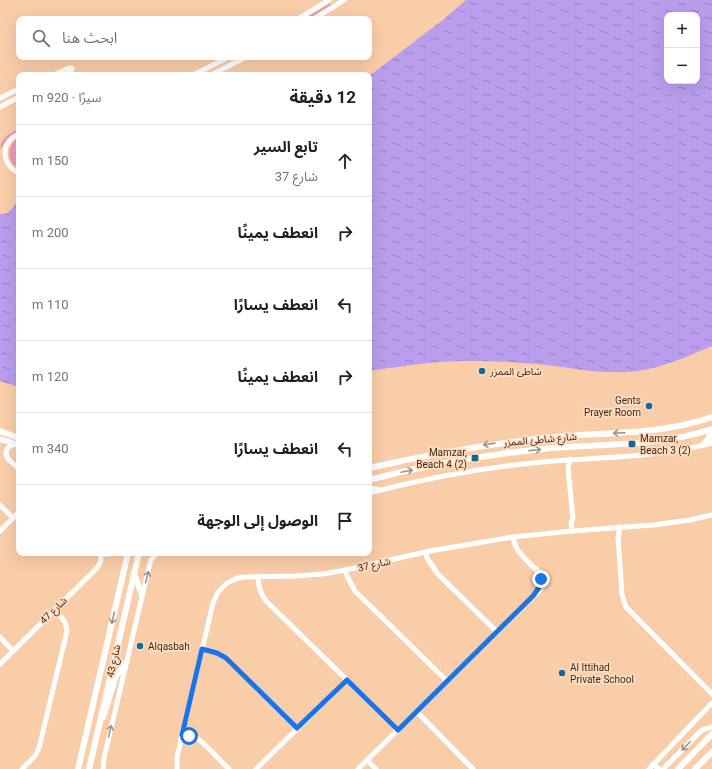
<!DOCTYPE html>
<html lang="ar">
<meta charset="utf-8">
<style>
body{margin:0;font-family:Roboto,"Noto Sans Arabic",sans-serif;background:#f2f2f2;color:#202124;direction:rtl}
.controls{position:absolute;right:12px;top:12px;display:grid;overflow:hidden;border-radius:8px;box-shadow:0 4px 16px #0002}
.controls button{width:36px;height:36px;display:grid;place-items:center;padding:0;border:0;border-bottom:1px solid #e0e0e0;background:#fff;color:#202124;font:20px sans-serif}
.stop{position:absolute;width:12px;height:12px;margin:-9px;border:3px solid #1a73e8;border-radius:50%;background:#fff}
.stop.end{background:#1a73e8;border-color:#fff;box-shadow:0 1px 4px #0008}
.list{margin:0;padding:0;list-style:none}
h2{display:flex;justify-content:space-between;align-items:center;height:52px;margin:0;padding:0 16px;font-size:17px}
h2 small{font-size:13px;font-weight:400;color:#757577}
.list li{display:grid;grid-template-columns:26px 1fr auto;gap:12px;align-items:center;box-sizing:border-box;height:72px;padding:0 16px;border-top:1px solid #e0e0e0}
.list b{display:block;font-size:15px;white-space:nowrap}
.list p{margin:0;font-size:13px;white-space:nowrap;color:#757577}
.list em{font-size:13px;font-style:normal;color:#757577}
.icon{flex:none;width:22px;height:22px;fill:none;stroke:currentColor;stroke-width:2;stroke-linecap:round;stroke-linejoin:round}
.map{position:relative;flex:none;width:712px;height:769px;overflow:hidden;direction:ltr}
.search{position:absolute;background:#fff;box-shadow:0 4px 16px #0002;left:16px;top:16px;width:356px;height:44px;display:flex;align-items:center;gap:10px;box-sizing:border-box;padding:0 14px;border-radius:8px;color:#757577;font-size:15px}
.panel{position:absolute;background:#fff;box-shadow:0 4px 16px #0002;left:16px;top:72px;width:356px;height:484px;border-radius:8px;direction:rtl}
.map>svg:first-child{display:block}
.grass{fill:url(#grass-tufts)}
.garden{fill:#ec9ab3}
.water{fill:url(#water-ripples);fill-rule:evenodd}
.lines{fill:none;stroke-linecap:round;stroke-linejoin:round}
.minor{stroke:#fff;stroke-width:5}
.major{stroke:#fff;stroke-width:6}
.oneway{stroke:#9f948b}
.route{stroke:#1a73e8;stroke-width:5}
.poi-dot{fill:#116999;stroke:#ffddc2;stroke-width:1.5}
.labels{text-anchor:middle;stroke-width:3.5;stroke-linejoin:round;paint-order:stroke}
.poi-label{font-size:10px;fill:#3f2917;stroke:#ffddc2;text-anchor:start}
.street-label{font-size:10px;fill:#3f2917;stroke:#ffddc2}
</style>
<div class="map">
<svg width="712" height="769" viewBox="0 0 712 769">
<defs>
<pattern id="grass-tufts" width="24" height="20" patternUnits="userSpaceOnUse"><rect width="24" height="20" fill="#ec9ab3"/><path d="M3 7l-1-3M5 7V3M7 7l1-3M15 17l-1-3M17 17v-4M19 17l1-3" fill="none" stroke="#c17e91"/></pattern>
<pattern id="water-ripples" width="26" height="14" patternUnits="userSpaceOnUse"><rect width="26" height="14" fill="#ba9ded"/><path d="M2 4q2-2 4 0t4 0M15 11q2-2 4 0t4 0" fill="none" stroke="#9980bf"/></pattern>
</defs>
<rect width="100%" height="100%" fill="#facda9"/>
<path class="grass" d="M19,129v2l-11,7 -8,11c0,-11 10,-16 19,-20z"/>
<g class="garden">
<polygon points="330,3 331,5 308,19 306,19 305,18"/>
<path d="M19,138v31c-13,-7 -13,-24 0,-31z"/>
</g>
<g class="water">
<path d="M466,0h246v346c-19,8 -39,17 -59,22 -38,10 -77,0 -115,-4 -22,-2 -45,-3 -67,-3 -34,-1 -68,5 -102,10v-295l75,-57zM667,15h30v66h-30z"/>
<path d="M19,200v187l-19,-6v-167c11,1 12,-8 19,-14z"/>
</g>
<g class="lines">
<g class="minor">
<polyline points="298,19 329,0"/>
<polyline points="314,19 344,0"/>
<polyline points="54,75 69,68 72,68 72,70 62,75"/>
<polyline points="193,75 229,57"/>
<polyline points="211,75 246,57"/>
<polyline points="0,98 19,89"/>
<polyline points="0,107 19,97"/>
<path d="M19,134c-19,8 -18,31 0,39"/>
<path d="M16,444c-6,1 -10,3 -10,10l2,5 11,10"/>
<polyline points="570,459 568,468 573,519 571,522 572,531"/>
<path d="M369,493c57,-15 115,-26 174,-31 56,-5 114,-4 169,-19"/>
<polyline points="0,505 13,518"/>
<polyline points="620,527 618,537 622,595 626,607 712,694"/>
<polyline points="0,531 19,512"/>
<path d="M513,537c1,6 4,13 8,17 8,11 26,20 18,35"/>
<polyline points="426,552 427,558 437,573 497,632"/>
<polyline points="345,570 347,576 355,591 447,681"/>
<path d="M258,577c0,8 3,17 8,24l132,129"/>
<polyline points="0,637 13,651"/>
<polyline points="202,649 217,653 226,658 297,728"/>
<polyline points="0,664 97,568 101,561 100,553"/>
<polyline points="417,712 473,769"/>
<path d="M183,730c18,7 32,26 46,39"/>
<polyline points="367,760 376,769"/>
<polyline points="653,764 659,769"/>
<polyline points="22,769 35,756 39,748 67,631 65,622 55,609"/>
<polyline points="103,769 104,758 149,567 151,560 157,553"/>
<polyline points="177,769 177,757 213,603 218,592 227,583 238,578 244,577 296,576 323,574 345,570 430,551 513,537 572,531 653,525 690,520 712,515"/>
<polyline points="256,769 347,680"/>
<path d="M358,769l182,-179c8,-9 4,-16 -5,-22"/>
<polyline points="649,769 712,703"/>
<polyline points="663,769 702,730 712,727"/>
</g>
<g class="major">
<polyline points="0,431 19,438"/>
<polyline points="0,439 19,445"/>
<polyline points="703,445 709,438 710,430"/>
<path d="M369,468c62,-14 123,-25 186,-31 54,-5 104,-2 157,-20"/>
<path d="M369,480c60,-16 122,-26 183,-32 54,-4 108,-2 160,-19"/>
<polyline points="369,488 378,490"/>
<polyline points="101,554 114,553"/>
<polyline points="134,574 142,595"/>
<polyline points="103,717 116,676 126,663"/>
<polyline points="78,769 128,553"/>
<polyline points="89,769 139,553"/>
<polyline points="678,769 712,734"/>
<polyline points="695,769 712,752"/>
</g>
</g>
<defs><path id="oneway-shaft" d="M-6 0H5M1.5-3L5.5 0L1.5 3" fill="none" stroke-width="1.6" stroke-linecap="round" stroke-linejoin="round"/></defs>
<g class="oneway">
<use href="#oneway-shaft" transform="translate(619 433) rotate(178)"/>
<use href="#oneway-shaft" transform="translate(489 444) rotate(172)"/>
<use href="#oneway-shaft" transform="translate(535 450) rotate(-6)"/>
<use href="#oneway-shaft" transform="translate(407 471) rotate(-12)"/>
<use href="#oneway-shaft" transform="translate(147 577) rotate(-76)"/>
<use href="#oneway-shaft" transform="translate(113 618) rotate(103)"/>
<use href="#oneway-shaft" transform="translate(110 731) rotate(-77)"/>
<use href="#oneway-shaft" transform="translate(686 746) rotate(134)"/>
</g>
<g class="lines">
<polyline class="route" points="189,736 182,735 202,649 217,653 226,658 297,728 347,680 398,730 533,596 540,586 541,579"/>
</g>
<g class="poi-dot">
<circle cx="482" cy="371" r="4"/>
<circle cx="649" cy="406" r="4"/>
<rect x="628" y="440" width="8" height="8" rx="2"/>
<rect x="471" y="454" width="8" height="8" rx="2"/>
<circle cx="140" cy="646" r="4"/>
<circle cx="562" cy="673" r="4"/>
</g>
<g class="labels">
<g class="poi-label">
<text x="490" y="375">شاطئ الممزر</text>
<text x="641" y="404" text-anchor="end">Gents<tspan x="641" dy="12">Prayer Room</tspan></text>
<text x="640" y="442">Mamzar,<tspan x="640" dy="12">Beach 3 (2)</tspan></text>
<text x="467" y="456" text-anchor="end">Mamzar,<tspan x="467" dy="12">Beach 4 (2)</tspan></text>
<text x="148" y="650">Alqasbah</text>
<text x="570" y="671">Al Ittihad<tspan x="570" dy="12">Private School</tspan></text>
</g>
<g class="street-label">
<text transform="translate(540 439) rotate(-5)" y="4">شارع شاطئ الممزر</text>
<text transform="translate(374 564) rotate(-13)" y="4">شارع 37</text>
<text transform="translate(53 610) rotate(-45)" y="4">شارع 47</text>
<text transform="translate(113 661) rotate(-77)" y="4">شارع 43</text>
</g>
</g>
</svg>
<div class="controls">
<button>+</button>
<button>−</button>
</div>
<div class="stop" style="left:189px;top:736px"></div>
<div class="stop end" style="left:541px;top:579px"></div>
<div class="search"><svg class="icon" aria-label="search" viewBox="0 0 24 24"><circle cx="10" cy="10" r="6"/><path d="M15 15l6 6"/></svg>ابحث هنا</div>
<section class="panel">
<h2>12 دقيقة<small>سيرًا · 920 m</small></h2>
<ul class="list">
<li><svg class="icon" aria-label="ahead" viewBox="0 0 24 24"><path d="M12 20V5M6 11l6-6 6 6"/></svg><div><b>تابع السير</b><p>شارع 37</p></div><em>150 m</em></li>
<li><svg class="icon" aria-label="right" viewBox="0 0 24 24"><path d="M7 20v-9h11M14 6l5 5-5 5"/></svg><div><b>انعطف يمينًا</b></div><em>200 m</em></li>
<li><svg class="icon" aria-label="left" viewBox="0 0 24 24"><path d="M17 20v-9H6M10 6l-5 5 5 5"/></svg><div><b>انعطف يسارًا</b></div><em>110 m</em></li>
<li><svg class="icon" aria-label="right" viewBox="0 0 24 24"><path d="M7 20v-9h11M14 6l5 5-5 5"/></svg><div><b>انعطف يمينًا</b></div><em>120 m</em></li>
<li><svg class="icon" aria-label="left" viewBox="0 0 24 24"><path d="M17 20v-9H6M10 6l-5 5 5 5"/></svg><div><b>انعطف يسارًا</b></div><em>340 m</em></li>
<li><svg class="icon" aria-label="arrive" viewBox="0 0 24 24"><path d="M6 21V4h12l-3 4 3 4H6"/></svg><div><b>الوصول إلى الوجهة</b></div></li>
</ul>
</section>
</div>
